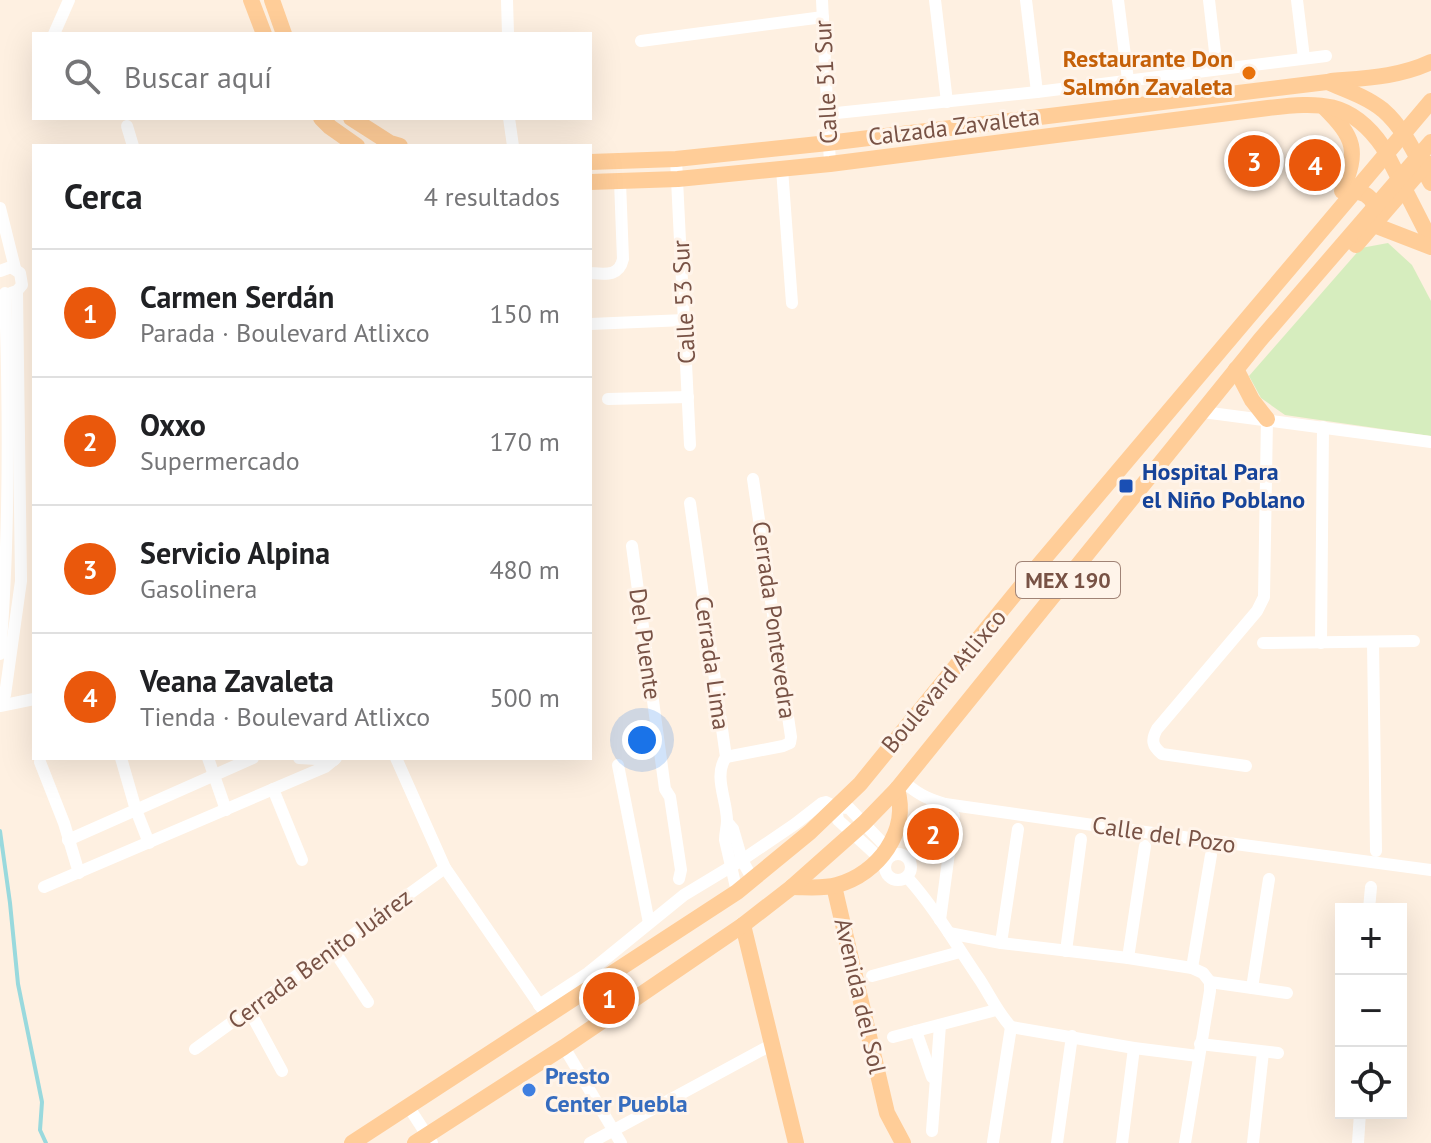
<!DOCTYPE html>
<html lang="es">
<meta charset="utf-8">
<style>
body{margin:0;font-family:"PT Sans",sans-serif;background:#f2f2f2;color:#202124}
.controls{position:absolute;right:24px;bottom:24px;display:grid;overflow:hidden;border-radius:0px;box-shadow:0 8px 32px #0002}
.controls button{width:72px;height:72px;display:grid;place-items:center;padding:0;border:0;border-bottom:2px solid #e0e0e0;background:#fff;color:#202124;font:40px sans-serif}
.you{position:absolute;left:642px;top:740px;width:28px;height:28px;margin:-20px;border:6px solid #fff;border-radius:50%;background:#1a73e8;box-shadow:0 0 0 12px #1a73e833}
.badge{display:grid;place-items:center;width:52px;height:52px;border-radius:50%;background:#ea580c;color:#fff;font-size:26px;font-weight:700}
.pin{position:absolute;translate:-50% -50%;border:4px solid #fff;box-shadow:0 2px 8px #0006}
.list{margin:0;padding:0;list-style:none}
h2{display:flex;justify-content:space-between;align-items:center;height:104px;margin:0;padding:0 32px;font-size:34px}
h2 small{font-size:26px;font-weight:400;color:#757577}
.list li{display:grid;grid-template-columns:52px 1fr auto;gap:24px;align-items:center;box-sizing:border-box;height:128px;padding:0 32px;border-top:2px solid #e0e0e0}
.list b{display:block;font-size:30px;white-space:nowrap}
.list p{margin:0;font-size:26px;white-space:nowrap;color:#757577}
.list em{font-size:26px;font-style:normal;color:#757577}
.icon{flex:none;width:44px;height:44px;fill:none;stroke:currentColor;stroke-width:2;stroke-linecap:round;stroke-linejoin:round}
.map{position:relative;flex:none;width:1431px;height:1143px;overflow:hidden}
.search{position:absolute;background:#fff;box-shadow:0 8px 32px #0002;left:32px;top:32px;width:560px;height:88px;display:flex;align-items:center;gap:20px;box-sizing:border-box;padding:0 28px;border-radius:0px;color:#757577;font-size:30px}
.panel{position:absolute;background:#fff;box-shadow:0 8px 32px #0002;left:32px;top:144px;width:560px;height:616px;border-radius:0px}
.map>svg:first-child{display:block}
.green{fill:#d6edbe}
.lines{fill:none;stroke-linecap:round;stroke-linejoin:round}
.stream{stroke:#99d9dd;stroke-width:4}
.minor{stroke:#fff;stroke-width:12}
.major{stroke:#ffcd98;stroke-width:16}
.food-dot{fill:#e8710a;stroke:#fff4ea;stroke-width:3}
.transit-dot{fill:#1a4fb4;stroke:#fff4ea;stroke-width:3}
.shop-dot{fill:#3f7fe0;stroke:#fff4ea;stroke-width:3}
.labels{text-anchor:middle;stroke-width:6;stroke-linejoin:round;paint-order:stroke}
.shield{fill:#fff4ea;stroke:#a08376;stroke-width:2}
.shield-label{font-size:22px;font-weight:bold;fill:#785245}
.food-label{font-size:24px;font-weight:bold;fill:#c56008;stroke:#fff4ea;text-anchor:end}
.street-label{font-size:24px;fill:#785245;stroke:#fff4ea}
.transit-label{font-size:24px;font-weight:bold;fill:#164399;stroke:#fff4ea;text-anchor:start}
.shop-label{font-size:24px;font-weight:bold;fill:#366cbe;stroke:#fff4ea;text-anchor:start}
</style>
<div class="map">
<svg width="1431" height="1143" viewBox="0 0 1431 1143">
<rect width="100%" height="100%" fill="#fef0e1"/>
<polygon class="green" points="1388,243 1412,265 1431,301 1431,436 1285,415 1261,398 1249,376 1361,248"/>
<g class="lines">
<polyline class="stream" points="0,831 10,903 18,984 42,1102 40,1130 46,1143"/>
<g class="minor">
<polyline points="507,0 508,34"/>
<polyline points="822,0 830,164"/>
<polyline points="935,0 947,102"/>
<polyline points="1026,0 1037,92"/>
<polyline points="1118,0 1128,80"/>
<polyline points="1209,0 1217,69"/>
<polyline points="1297,0 1304,58"/>
<polyline points="54,34 69,0"/>
<polyline points="641,41 823,17"/>
<polyline points="827,114 1037,92 1326,56"/>
<polyline points="509,118 513,146"/>
<polyline points="127,126 133,146"/>
<polyline points="676,159 690,445"/>
<polyline points="782,169 792,303"/>
<polyline points="0,208 15,268"/>
<polyline points="0,271 11,267 20,273 22,285 17,291 11,293"/>
<path d="M590,273c15,1 29,4 33,-14l-3,-77"/>
<polyline points="590,324 685,320"/>
<polyline points="608,399 688,397"/>
<polyline points="1203,412 1431,442"/>
<path d="M690,503l36,254c-13,19 1,43 1,64 0,6 -2,12 -2,19l12,52"/>
<polyline points="632,546 665,789 670,797 681,870 679,879"/>
<polyline points="1373,642 1376,851"/>
<polyline points="1263,643 1414,641"/>
<polyline points="1321,643 1323,427"/>
<path d="M0,654c10,-120 9,-241 5,-361"/>
<polyline points="0,704 5,695 21,581 17,291"/>
<polyline points="0,706 34,699"/>
<polyline points="726,757 783,746 790,743 791,737 753,479"/>
<polyline points="121,758 136,810 149,843"/>
<polyline points="208,758 226,810"/>
<polyline points="299,758 334,760"/>
<polyline points="396,758 445,868 543,1010"/>
<polyline points="40,762 64,823 79,873"/>
<polyline points="618,765 649,923"/>
<path d="M1246,766l-84,-12c-10,-8 -11,-14 -5,-25l100,-118 7,-14 3,-178"/>
<path d="M903,781c13,12 24,18 42,23l148,21 338,45"/>
<polyline points="273,789 302,860"/>
<polyline points="836,807 838,820 885,863"/>
<polyline points="727,822 733,829 742,860 753,880"/>
<polyline points="68,840 253,758"/>
<circle cx="898" cy="867" r="13"/>
<path d="M907,877c28,31 49,68 73,103 11,17 16,30 31,47"/>
<polyline points="44,887 325,767 336,758"/>
<polyline points="1369,909 1371,887"/>
<polyline points="940,920 954,816"/>
<polyline points="949,933 1001,943 1128,958 1192,968 1203,973 1210,982 1210,991 1185,1143"/>
<polyline points="1001,943 1018,829"/>
<polyline points="333,949 368,1002"/>
<polyline points="1066,951 1081,839"/>
<polyline points="1128,958 1145,846"/>
<polyline points="1192,968 1211,855"/>
<polyline points="872,976 960,952"/>
<polyline points="1210,982 1287,993"/>
<polyline points="1252,988 1269,879"/>
<polyline points="539,1005 588,973 684,895 742,860 795,824 822,803 826,802 836,807 849,808 893,854"/>
<polyline points="249,1010 282,1071"/>
<polyline points="1011,1027 1134,1048 1198,1056"/>
<polyline points="916,1031 932,1077"/>
<polyline points="893,1037 996,1010"/>
<polyline points="1200,1044 1278,1053"/>
<polyline points="564,1047 621,1143"/>
<polyline points="195,1049 445,868"/>
<polyline points="408,1106 432,1143"/>
<polyline points="932,1131 940,1025"/>
<polyline points="993,1142 1011,1027"/>
<polyline points="590,1143 771,1045"/>
<polyline points="1057,1143 1072,1036"/>
<polyline points="1122,1143 1134,1048"/>
<polyline points="1253,1143 1263,1052"/>
<polyline points="1358,1143 1360,1113"/>
</g>
<g class="major">
<polyline points="251,0 264,34"/>
<polyline points="272,0 284,34"/>
<path d="M1331,81c35,-3 68,-4 100,-19"/>
<path d="M1324,107c31,31 35,43 18,84 19,-2 33,4 34,24"/>
<polyline points="321,118 330,127 357,146"/>
<polyline points="351,118 390,143 400,146"/>
<path d="M590,162l86,-3 152,-16 499,-61c19,8 40,15 56,28 22,19 34,48 48,73"/>
<path d="M590,182l88,-3 152,-15 438,-56c51,-6 83,-8 115,39l48,94"/>
<polyline points="1374,225 1431,247"/>
<polyline points="1356,245 1427,163"/>
<polyline points="1236,369 1252,400 1267,419"/>
<polyline points="834,886 887,1113 903,1143"/>
<path d="M792,887c14,0 31,2 45,-2 41,-11 73,-54 60,-96"/>
<polyline points="743,925 796,1143"/>
<polyline points="352,1143 737,892 810,832 860,784 1032,573 1431,101"/>
<polyline points="415,1143 564,1047 743,925 792,887 864,823 897,789 1260,340 1431,142"/>
</g>
</g>
<circle class="food-dot" cx="1249" cy="73" r="8"/>
<rect class="transit-dot" x="1118" y="478" width="16" height="16" rx="4"/>
<circle class="shop-dot" cx="529" cy="1090" r="8"/>
<g class="labels">
<rect class="shield" x="1016" y="562" width="104" height="36" rx="6"/>
<g class="shield-label">
<text x="1068" y="588">MEX 190</text>
</g>
<g class="food-label">
<text x="1233" y="67">Restaurante Don<tspan x="1233" dy="28">Salmón Zavaleta</tspan></text>
</g>
<g class="street-label">
<text transform="translate(826 82) rotate(-93)" y="8">Calle 51 Sur</text>
<text transform="translate(954 127) rotate(-7)" y="8">Calzada Zavaleta</text>
<text transform="translate(684 302) rotate(-93)" y="8">Calle 53 Sur</text>
<text transform="translate(774 620) rotate(82)" y="8">Cerrada Pontevedra</text>
<text transform="translate(645 644) rotate(82)" y="8">Del Puente</text>
<text transform="translate(712 663) rotate(82)" y="8">Cerrada Lima</text>
<text transform="translate(944 681) rotate(-50)" y="8">Boulevard Atlixco</text>
<text transform="translate(1164 835) rotate(8)" y="8">Calle del Pozo</text>
<text transform="translate(320 959) rotate(-36)" y="8">Cerrada Benito Juárez</text>
<text transform="translate(860 996) rotate(77)" y="8">Avenida del Sol</text>
</g>
<g class="transit-label">
<text x="1142" y="480">Hospital Para<tspan x="1142" dy="28">el Niño Poblano</tspan></text>
</g>
<g class="shop-label">
<text x="545" y="1084">Presto<tspan x="545" dy="28">Center Puebla</tspan></text>
</g>
</g>
</svg>
<div class="controls">
<button>+</button>
<button>−</button>
<button><svg class="icon" aria-label="locate" viewBox="0 0 24 24"><circle cx="12" cy="12" r="6"/><path d="M12 2v4M12 18v4M2 12h4M18 12h4"/></svg></button>
</div>
<div class="you"></div>
<div class="pin badge" style="left:609px;top:998px">1</div>
<div class="pin badge" style="left:933px;top:834px">2</div>
<div class="pin badge" style="left:1254px;top:161px">3</div>
<div class="pin badge" style="left:1315px;top:165px">4</div>
<div class="search"><svg class="icon" aria-label="search" viewBox="0 0 24 24"><circle cx="10" cy="10" r="6"/><path d="M15 15l6 6"/></svg>Buscar aquí</div>
<section class="panel">
<h2>Cerca<small>4 resultados</small></h2>
<ul class="list">
<li><span class="badge">1</span><div><b>Carmen Serdán</b><p>Parada · Boulevard Atlixco</p></div><em>150 m</em></li>
<li><span class="badge">2</span><div><b>Oxxo</b><p>Supermercado</p></div><em>170 m</em></li>
<li><span class="badge">3</span><div><b>Servicio Alpina</b><p>Gasolinera</p></div><em>480 m</em></li>
<li><span class="badge">4</span><div><b>Veana Zavaleta</b><p>Tienda · Boulevard Atlixco</p></div><em>500 m</em></li>
</ul>
</section>
</div>
